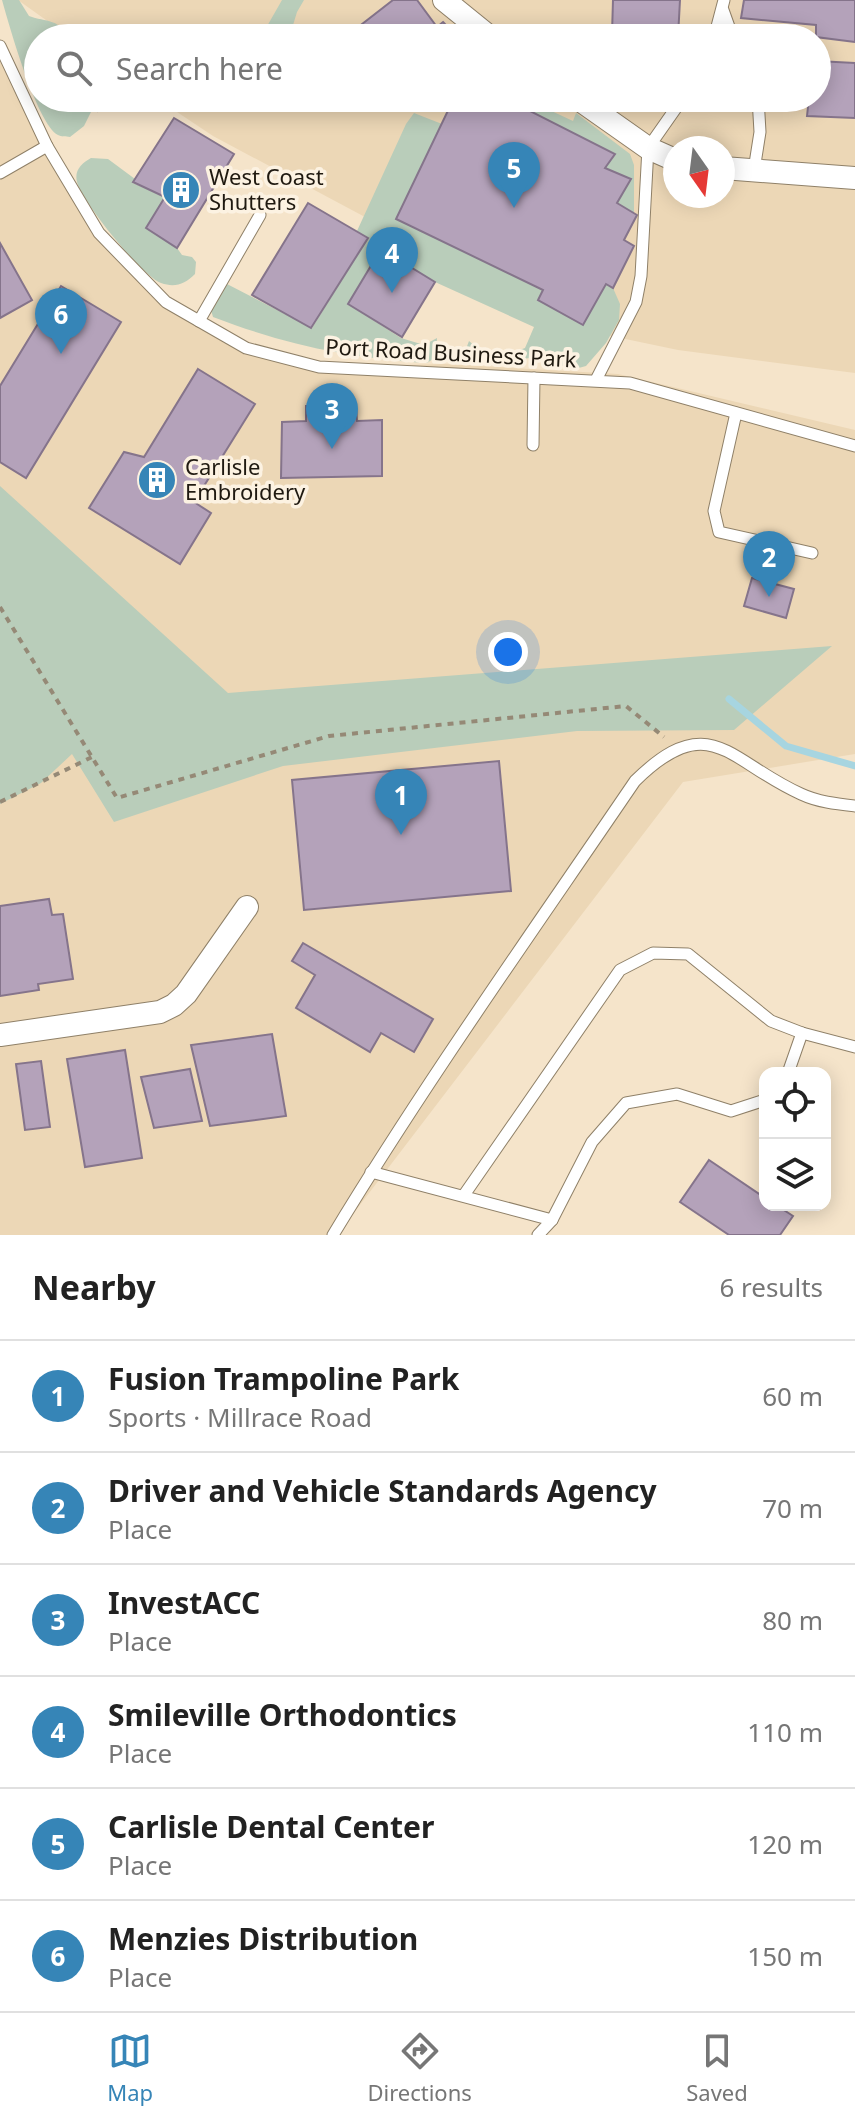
<!DOCTYPE html>
<meta charset="utf-8">
<style>
body{margin:0;font-family:"Noto Sans",sans-serif;background:#f6f6f6;color:#222}
.controls{position:absolute;right:24px;bottom:24px;display:grid;overflow:hidden;border-radius:16px;box-shadow:0 4px 20px #0003}
.controls button{width:72px;height:72px;display:grid;place-items:center;padding:0;border:0;border-bottom:2px solid #e0e0e0;background:#fff;color:#222;font:40px sans-serif}
.compass{position:absolute;left:663px;top:136px;width:72px;height:72px;border-radius:50%;background:#fff;box-shadow:0 4px 20px #0003;rotate:166deg}
.you{position:absolute;left:508px;top:652px;width:28px;height:28px;margin:-20px;border:6px solid #fff;border-radius:50%;background:#1a73e8;box-shadow:0 0 0 12px #1a73e833}
.badge{display:grid;place-items:center;width:52px;height:52px;border-radius:50%;background:#3685b7;color:#fff;font-size:26px;font-weight:700}
.pin{position:absolute;translate:-50% -66px;filter:drop-shadow(0 2px 4px #0008)}
.pin::after{content:'';position:absolute;top:42px;width:28px;height:24px;background:inherit;clip-path:polygon(0 0,100% 0,50% 100%)}
.list{margin:0;padding:0;list-style:none}
h2{display:flex;justify-content:space-between;align-items:center;height:104px;margin:0;padding:0 32px;font-size:34px}
h2 small{font-size:26px;font-weight:400;color:#767676}
.list li{display:grid;grid-template-columns:52px 1fr auto;gap:24px;align-items:center;box-sizing:border-box;height:112px;padding:0 32px;border-top:2px solid #e0e0e0}
.list b{display:block;font-size:30px;white-space:nowrap}
.list p{margin:0;font-size:26px;white-space:nowrap;color:#767676}
.list em{font-size:26px;font-style:normal;color:#767676}
.icon{flex:none;width:44px;height:44px;fill:none;stroke:currentColor;stroke-width:2;stroke-linecap:round;stroke-linejoin:round}
.map{position:relative;flex:none;width:855px;height:1235px;overflow:hidden}
.search{position:absolute;background:#fff;box-shadow:0 4px 20px #0003;left:24px;right:24px;top:24px;height:88px;display:flex;align-items:center;gap:20px;box-sizing:border-box;padding:0 28px;border-radius:44px;color:#767676;font-size:30px}
.sheet{height:776px;background:#fff}
nav{display:flex;justify-content:space-around;align-items:center;box-sizing:border-box;height:112px;border-top:2px solid #e0e0e0;background:#fff;font-size:22px;color:#767676}
nav a{display:grid;justify-items:center;gap:4px}
nav .on{color:#3685b7}
.map>svg:first-child{display:block}
.built{fill:#ecd7b6;fill-rule:evenodd}
.green{fill:#b9cdba}
.lines{fill:none;stroke-linecap:round;stroke-linejoin:round}
.stream{stroke:#a7d5e0;stroke-width:7}
.building{fill:#b4a2ba;stroke:#85748b;stroke-width:2}
.service-casing{stroke:#8f8068;stroke-width:13}
.minor-casing{stroke:#8f8068;stroke-width:24}
.path{stroke:#958976;stroke-width:4;stroke-dasharray:6 6;stroke-linecap:butt}
.service{stroke:#fff;stroke-width:11}
.minor{stroke:#fff;stroke-width:22}
.labels{text-anchor:middle;stroke-width:7;stroke-linejoin:round;paint-order:stroke}
.poi-label{font-size:22px;fill:#1f1910;stroke:#fcf2e2;text-anchor:start}
.street-label{font-size:22px;fill:#1f1910;stroke:#fcf2e2}
</style>
<div class="map">
<svg width="855" height="1235" viewBox="0 0 855 1235">
<rect width="100%" height="100%" fill="#f5e4ca"/>
<g class="built">
<path d="M18,0h837v373l-177,-23 -105,-22 -360,-192 -57,-38h661v-60h-746zM675,148h48v48h-48z"/>
<polygon points="0,46 99,233 166,302 246,348 320,367 445,364 618,374 855,430 855,754 683,782 337,1235 0,1235"/>
</g>
<g class="green">
<path d="M2,0h17l10,16c16,6 34,3 36,22h-27l-2,39 2,21h37l18,10 -9,18 -14,11c-4,-1 -9,0 -12,-2 -21,-11 -49,-110 -56,-135z"/>
<polygon points="282,0 304,0 297,12 290,35 277,28 267,38 262,35"/>
<polygon points="523,98 531,98 530,101 573,121 576,113 630,154 634,165 634,213 617,203 631,179 605,168 614,154 518,105"/>
<path d="M414,113l28,11 -45,95 146,71 -4,11 44,24 23,-41 7,4 7,16 -1,16 -13,23 -20,23 -11,3 -44,-11 -22,2 -46,-3 6,-16c16,15 37,14 56,7l9,-21 -99,-45 -54,-33 -33,55 53,34 23,7 13,-7 -1,19 -9,6c-78,-5 -141,-18 -214,-46l-5,-17 4,-9 15,-7 85,44 56,-90 -11,-7 49,-107z"/>
<path d="M91,158l17,1 27,20 -2,4 32,14 -19,31 31,20 5,7 10,2 4,5 -1,12c-10,10 -20,14 -34,9 -18,-6 -79,-81 -84,-101 -3,-12 5,-19 14,-24z"/>
<polygon points="0,486 228,693 832,646 734,730 577,731 283,766 114,822 72,754 41,783 0,804"/>
</g>
<g class="lines">
<polyline class="stream" points="729,699 786,746 855,766"/>
</g>
<g class="building">
<polygon points="393,0 417,0 437,27 424,38 350,38 348,35"/>
<polygon points="613,0 680,0 678,37 612,34"/>
<polygon points="744,0 855,0 855,42 816,37 816,25 741,18"/>
<polygon points="443,22 458,38 424,38 437,27"/>
<polygon points="817,61 855,63 855,118 807,116 809,98 817,98"/>
<polygon points="75,98 105,98 97,111"/>
<polygon points="454,98 523,98 518,105 615,154 605,168 631,179 617,203 637,215 624,240 634,246 613,288 606,284 583,325 538,300 543,290 396,219"/>
<polygon points="174,118 234,154 177,248 146,228 165,197 133,182"/>
<polygon points="308,203 368,238 311,328 252,295"/>
<polygon points="0,243 32,300 0,318"/>
<polygon points="381,249 435,282 402,337 348,304"/>
<polygon points="61,286 121,322 26,478 0,462 0,386"/>
<polygon points="198,369 255,404 194,502 211,513 180,564 89,508 124,452 144,457"/>
<polygon points="306,406 356,406 357,421 382,420 382,476 281,478 282,422 306,421"/>
<polygon points="752,578 794,589 786,618 744,606"/>
<polygon points="499,761 511,891 304,910 292,780"/>
<polygon points="49,899 52,915 63,914 73,979 38,984 39,990 0,996 0,906"/>
<polygon points="303,943 433,1019 414,1052 381,1033 370,1052 296,1008 315,975 292,961"/>
<polygon points="272,1034 286,1116 210,1126 191,1045"/>
<polygon points="125,1050 142,1158 85,1167 67,1059"/>
<polygon points="41,1061 50,1127 25,1130 16,1064"/>
<polygon points="190,1069 202,1121 154,1128 141,1077"/>
<polygon points="709,1160 765,1198 765,1205 776,1205 793,1216 780,1235 729,1235 680,1202"/>
</g>
<g class="lines">
<g class="service-casing">
<g id="service">
<polyline points="723,10 733,38"/>
<polyline points="714,38 724,0"/>
<polyline points="0,46 47,146 99,233 166,302 246,348 319,367 630,383 855,446"/>
<polyline points="754,170 760,132 758,98"/>
<polyline points="0,173 47,146"/>
<polyline points="199,321 260,215"/>
<polyline points="596,380 636,302 641,276 648,148 683,98"/>
<polyline points="736,413 714,511 719,532 812,553"/>
<polyline points="533,445 534,378"/>
<polyline points="788,1073 802,1033"/>
<polyline points="371,1172 552,1220"/>
<polyline points="464,1195 620,970 653,953 688,954 771,1021 802,1033 855,1047"/>
<path d="M333,1235c94,-155 200,-304 302,-454 75,-74 94,-19 166,13 17,8 36,10 54,12"/>
<polyline points="538,1235 552,1220 592,1142 626,1103 677,1094 731,1111 765,1100"/>
</g>
</g>
<g class="minor-casing">
<g id="minor">
<polyline points="444,0 491,38"/>
<polyline points="577,98 648,148 675,160"/>
<polyline points="723,168 855,178"/>
<polyline points="0,1035 160,1012 174,1005 186,994 247,907"/>
</g>
</g>
<g class="path">
<polyline points="0,607 117,798 329,736 626,706 664,737"/>
<polyline points="0,802 92,757"/>
</g>
<use href="#service" class="service"/>
<use href="#minor" class="minor"/>
</g>
<defs>
<g id="building-disc" transform="scale(2)"><circle r="9.5" fill="#3685b7" stroke="#fcf2e2"/><path d="M-4-6H4V6H1V3H-1V6H-4ZM-2.5-4.3h1.7v1.8h-1.7ZM.8-4.3h1.7v1.8H.8ZM-2.5-1h1.7V.8h-1.7ZM.8-1h1.7V.8H.8Z" fill="#fff"/></g>
</defs>
<g fill-rule="evenodd">
<use href="#building-disc" x="181" y="190"/>
<use href="#building-disc" x="157" y="480"/>
</g>
<g class="labels">
<g class="poi-label">
<text x="209" y="185">West Coast<tspan x="209" dy="25">Shutters</tspan></text>
<text x="185" y="475">Carlisle<tspan x="185" dy="25">Embroidery</tspan></text>
</g>
<g class="street-label">
<text transform="translate(451 353) rotate(3)" y="8">Port Road Business Park</text>
</g>
</g>
</svg>
<div class="controls">
<button><svg class="icon" aria-label="locate" viewBox="0 0 24 24"><circle cx="12" cy="12" r="6"/><path d="M12 2v4M12 18v4M2 12h4M18 12h4"/></svg></button>
<button><svg class="icon" aria-label="layers" viewBox="0 0 24 24"><path d="M12 4l9 5-9 5-9-5zM3 14l9 5 9-5"/></svg></button>
</div>
<svg class="compass" viewBox="-18 -18 36 36"><path d="M0-13l5 13h-10z" fill="#e53935"/><path d="M0 13l5-13h-10z" fill="#767676"/></svg>
<div class="you"></div>
<div class="pin badge" style="left:401px;top:835px">1</div>
<div class="pin badge" style="left:769px;top:597px">2</div>
<div class="pin badge" style="left:332px;top:449px">3</div>
<div class="pin badge" style="left:392px;top:293px">4</div>
<div class="pin badge" style="left:514px;top:208px">5</div>
<div class="pin badge" style="left:61px;top:354px">6</div>
<div class="search"><svg class="icon" aria-label="search" viewBox="0 0 24 24"><circle cx="10" cy="10" r="6"/><path d="M15 15l6 6"/></svg>Search here</div>
</div>
<section class="sheet">
<h2>Nearby<small>6 results</small></h2>
<ul class="list">
<li><span class="badge">1</span><div><b>Fusion Trampoline Park</b><p>Sports · Millrace Road</p></div><em>60 m</em></li>
<li><span class="badge">2</span><div><b>Driver and Vehicle Standards Agency</b><p>Place</p></div><em>70 m</em></li>
<li><span class="badge">3</span><div><b>InvestACC</b><p>Place</p></div><em>80 m</em></li>
<li><span class="badge">4</span><div><b>Smileville Orthodontics</b><p>Place</p></div><em>110 m</em></li>
<li><span class="badge">5</span><div><b>Carlisle Dental Center</b><p>Place</p></div><em>120 m</em></li>
<li><span class="badge">6</span><div><b>Menzies Distribution</b><p>Place</p></div><em>150 m</em></li>
</ul>
</section>
<nav>
<a class="on"><svg class="icon" aria-label="map" viewBox="0 0 24 24"><path d="M3 6l6-2 6 2 6-2v14l-6 2-6-2-6 2zM9 4v14M15 6v14"/></svg>Map</a>
<a><svg class="icon" aria-label="directions" viewBox="0 0 24 24"><path d="M12 3l9 9-9 9-9-9zM9 14v-3h6M13 9l2 2-2 2"/></svg>Directions</a>
<a><svg class="icon" aria-label="saved" viewBox="0 0 24 24"><path d="M7 4h10v16l-5-4-5 4z"/></svg>Saved</a>
</nav>
